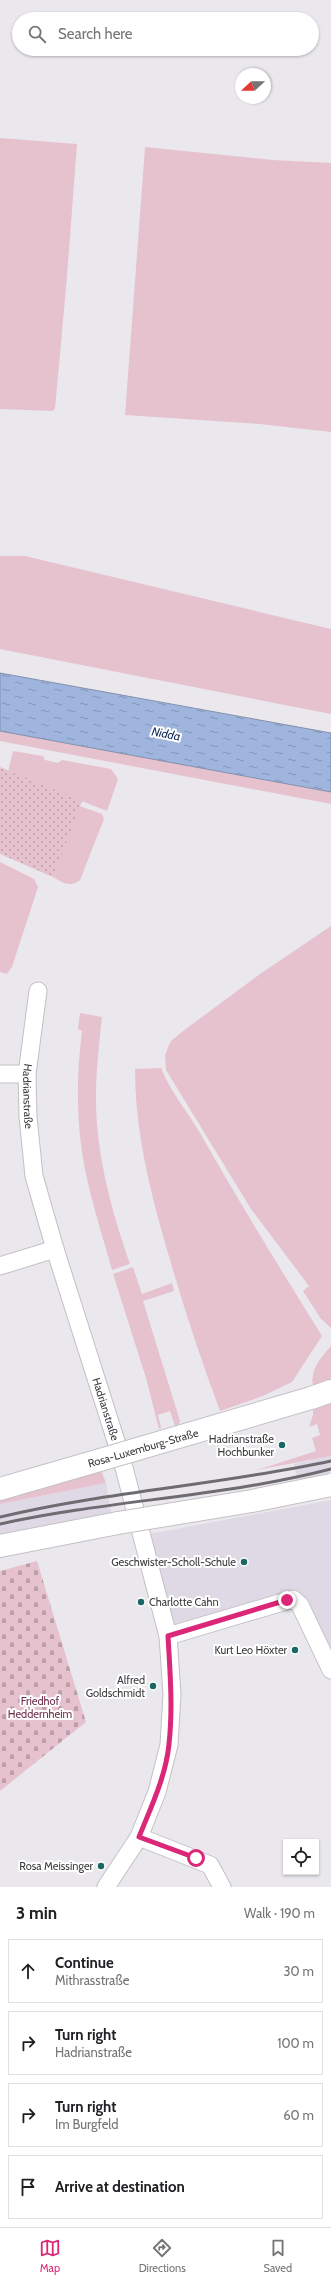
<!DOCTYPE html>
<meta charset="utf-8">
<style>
body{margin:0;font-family:Cabin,sans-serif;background:#f6f6f6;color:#202124}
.controls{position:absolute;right:12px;bottom:12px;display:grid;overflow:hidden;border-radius:0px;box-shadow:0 1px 3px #0004}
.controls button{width:36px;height:36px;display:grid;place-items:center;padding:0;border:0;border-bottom:1px solid #e0e0e0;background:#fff;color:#202124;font:20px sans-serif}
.compass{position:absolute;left:235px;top:68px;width:36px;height:36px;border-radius:50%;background:#fff;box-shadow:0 1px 3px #0004;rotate:249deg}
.stop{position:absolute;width:12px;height:12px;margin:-9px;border:3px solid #db2777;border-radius:50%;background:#fff}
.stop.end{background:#db2777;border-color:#fff;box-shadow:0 1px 4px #0008}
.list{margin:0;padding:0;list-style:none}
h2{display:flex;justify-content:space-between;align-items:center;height:52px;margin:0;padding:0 16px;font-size:17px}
h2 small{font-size:13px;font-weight:400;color:#757577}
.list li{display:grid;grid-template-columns:26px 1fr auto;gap:12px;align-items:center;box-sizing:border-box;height:64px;margin:0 8px 8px;padding:0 8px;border:1px solid #e0e0e0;border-radius:0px}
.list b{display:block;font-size:15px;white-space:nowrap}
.list p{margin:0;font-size:13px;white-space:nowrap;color:#757577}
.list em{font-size:13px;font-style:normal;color:#757577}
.icon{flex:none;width:22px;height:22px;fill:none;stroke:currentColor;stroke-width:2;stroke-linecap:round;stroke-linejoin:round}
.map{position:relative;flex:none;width:331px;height:1887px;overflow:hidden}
.search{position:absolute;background:#fff;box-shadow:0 1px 3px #0004;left:12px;right:12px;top:12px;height:44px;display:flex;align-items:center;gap:10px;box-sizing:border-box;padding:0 14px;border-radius:22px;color:#757577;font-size:15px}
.sheet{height:340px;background:#fff}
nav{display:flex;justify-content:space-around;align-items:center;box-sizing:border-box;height:56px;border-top:1px solid #e0e0e0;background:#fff;font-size:11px;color:#757577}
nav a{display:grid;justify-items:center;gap:2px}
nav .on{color:#db2777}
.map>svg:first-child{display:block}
.built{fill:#dfd9e6}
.green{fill:#e6c2cf}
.cemetery{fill:url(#cemetery-stones)}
.park{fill:url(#park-dots)}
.water{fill:url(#water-ripples);stroke:#8290ad}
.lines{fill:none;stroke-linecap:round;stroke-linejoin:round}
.minor-casing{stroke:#c3c1c6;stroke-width:19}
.trunk-casing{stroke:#c3c1c6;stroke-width:24}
.minor{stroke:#fff;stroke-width:17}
.trunk{stroke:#fff;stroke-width:22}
.rail{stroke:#6e6c70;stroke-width:3}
.trunk-bridge-casing{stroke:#c3c1c6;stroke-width:24;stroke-linecap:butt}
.trunk-bridge{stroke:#fff;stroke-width:22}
.route{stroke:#db2777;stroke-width:5}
.poi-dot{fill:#1a6765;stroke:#fff;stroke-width:1.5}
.labels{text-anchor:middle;stroke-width:4;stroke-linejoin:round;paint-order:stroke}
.street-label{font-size:11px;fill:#3d3b3e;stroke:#fff}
.poi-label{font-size:11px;fill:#3d3b3e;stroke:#fff;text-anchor:end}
.park-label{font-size:11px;fill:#6b2e4a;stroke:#fff}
.water-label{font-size:12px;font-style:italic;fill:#153060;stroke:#fff}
</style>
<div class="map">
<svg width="331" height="1887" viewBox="0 0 331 1887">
<defs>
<pattern id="cemetery-stones" width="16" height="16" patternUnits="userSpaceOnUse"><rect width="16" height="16" fill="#e6c2cf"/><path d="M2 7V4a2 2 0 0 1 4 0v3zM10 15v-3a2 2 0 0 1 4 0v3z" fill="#bc9fa9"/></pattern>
<pattern id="park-dots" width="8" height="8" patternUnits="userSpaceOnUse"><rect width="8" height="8" fill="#e6c2cf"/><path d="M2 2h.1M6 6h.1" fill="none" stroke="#bc9fa9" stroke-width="1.8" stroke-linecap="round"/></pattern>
<pattern id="water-ripples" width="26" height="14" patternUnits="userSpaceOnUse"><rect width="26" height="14" fill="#9fb5dd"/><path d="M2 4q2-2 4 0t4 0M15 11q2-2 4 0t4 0" fill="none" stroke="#8394b5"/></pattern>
</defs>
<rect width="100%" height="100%" fill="#eae8ed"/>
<g class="built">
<polygon points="331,1456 331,1475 297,1480 294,1464"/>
<polygon points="106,1483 112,1516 0,1538 0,1504"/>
<polygon points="331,1500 331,1657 298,1590 173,1628 149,1534"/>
</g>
<g class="green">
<polygon points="0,138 77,144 67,277 55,409 52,411 0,409"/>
<polygon points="145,147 273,160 331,163 331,432 260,424 125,415"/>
<polygon points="0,556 25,556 331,629 331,714 0,649"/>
<polygon points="0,731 331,792 331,804 0,741"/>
<polygon points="13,751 43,756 45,760 58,763 62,760 111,769 118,779 107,811 8,772"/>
<path d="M77,805l25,9 2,5 -24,61c-10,9 -20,1 -30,-5z"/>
<polygon points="0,862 34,879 38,887 12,967 7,974 0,972"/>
<polygon points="331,926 331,1328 321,1319 303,1291 309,1286 251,1209 166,1070 165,1056 168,1047 171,1041 183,1031 260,974"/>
<path d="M80,1013l22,4c-3,27 -6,55 -6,82 0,56 16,113 34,165l-18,6c-11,-40 -24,-78 -30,-118 -6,-41 -5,-81 0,-121l-4,-2z"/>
<path d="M161,1068c9,23 26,43 39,65 39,69 80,135 122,203l-30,46 -29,14 -43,15c-24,-64 -44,-128 -62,-193 -13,-50 -23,-97 -23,-149z"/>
<polygon points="133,1267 142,1294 172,1283 174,1291 143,1301 180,1421 179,1424 175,1426 170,1411 158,1415 161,1428 159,1429 146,1378 113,1274"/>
<path d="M331,1346v37l-7,-1 -11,3c-3,-15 8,-28 18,-39z"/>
<polygon points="331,1403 331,1456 257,1470 316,1451 312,1438 320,1435 317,1424 309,1427 313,1415 313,1409"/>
<polygon points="101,1470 106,1483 0,1504 0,1499"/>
</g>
<polygon class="cemetery" points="37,1561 86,1722 0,1791 0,1571"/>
<polygon class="park" points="0,767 82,801 53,877 0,854"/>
<polygon class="water" points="0,673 331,733 331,792 0,731"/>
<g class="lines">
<g class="minor-casing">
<g id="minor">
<path id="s1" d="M38,991l-11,83 1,43 6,59 21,73 67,211 46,176 4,58 -3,51 -12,47 -18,45 -33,50"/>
<polyline points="0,1074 27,1074"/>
<polyline points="0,1266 55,1249"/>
<polyline points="168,1636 293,1599 300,1605 331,1670"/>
<polyline points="139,1837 210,1865 222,1887"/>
</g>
</g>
<g class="trunk-casing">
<g id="trunk">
<polyline points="311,1398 331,1391"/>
<polyline points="0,1489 100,1460"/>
<polyline points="0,1546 118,1523"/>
</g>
</g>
<use href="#minor" class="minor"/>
<use href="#trunk" class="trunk"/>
<g class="rail">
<path d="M0,1517c109,-26 221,-32 331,-56"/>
<path d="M0,1524c109,-24 223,-27 331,-55"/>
</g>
<g class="trunk-bridge-casing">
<g id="trunk-bridge">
<polyline points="100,1460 311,1398"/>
<polyline points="118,1523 252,1501 331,1485"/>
</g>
</g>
<use href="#trunk-bridge" class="trunk-bridge"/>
</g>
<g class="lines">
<path class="route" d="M196,1858l-57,-21c12,-30 27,-61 30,-93 4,-36 1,-72 -1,-108l119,-36"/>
</g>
<g class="poi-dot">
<circle cx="282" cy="1445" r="4"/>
<circle cx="244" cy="1562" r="4"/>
<circle cx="141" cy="1602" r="4"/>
<circle cx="295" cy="1650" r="4"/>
<circle cx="153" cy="1686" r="4"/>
<circle cx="101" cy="1866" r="4"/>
</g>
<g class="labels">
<g class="street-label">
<text dy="4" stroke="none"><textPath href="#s1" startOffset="106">Hadrianstraße</textPath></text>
<text dy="4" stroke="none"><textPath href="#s1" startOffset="430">Hadrianstraße</textPath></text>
<text transform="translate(143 1448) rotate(-16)" y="4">Rosa-Luxemburg-Straße</text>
</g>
<g class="poi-label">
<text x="274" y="1443">Hadrianstraße<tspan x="274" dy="13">Hochbunker</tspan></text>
<text x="236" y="1566">Geschwister-Scholl-Schule</text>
<text x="149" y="1606" text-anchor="start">Charlotte Cahn</text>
<text x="287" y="1654">Kurt Leo Höxter</text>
<text x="145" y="1684">Alfred<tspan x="145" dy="13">Goldschmidt</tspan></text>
<text x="93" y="1870">Rosa Meissinger</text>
</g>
<g class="park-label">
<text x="40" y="1705">Friedhof<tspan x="40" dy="13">Heddernheim</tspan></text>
</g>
<g class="water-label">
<text transform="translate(166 734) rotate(11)" y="4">Nidda</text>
</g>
</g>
</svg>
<div class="controls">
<button><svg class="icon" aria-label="locate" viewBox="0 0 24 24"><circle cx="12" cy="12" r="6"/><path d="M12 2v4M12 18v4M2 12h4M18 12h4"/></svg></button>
</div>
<svg class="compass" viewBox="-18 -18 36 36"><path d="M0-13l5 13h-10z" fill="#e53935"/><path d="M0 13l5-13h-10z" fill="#757577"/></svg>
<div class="stop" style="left:196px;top:1858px"></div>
<div class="stop end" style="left:287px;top:1600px"></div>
<div class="search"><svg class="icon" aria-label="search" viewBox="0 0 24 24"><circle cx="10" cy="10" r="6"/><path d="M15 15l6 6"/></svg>Search here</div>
</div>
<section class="sheet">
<h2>3 min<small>Walk · 190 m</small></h2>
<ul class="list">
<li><svg class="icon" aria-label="ahead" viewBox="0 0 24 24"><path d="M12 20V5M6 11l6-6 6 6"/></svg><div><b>Continue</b><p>Mithrasstraße</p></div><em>30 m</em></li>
<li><svg class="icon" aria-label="right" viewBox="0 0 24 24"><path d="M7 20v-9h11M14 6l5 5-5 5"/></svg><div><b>Turn right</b><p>Hadrianstraße</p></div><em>100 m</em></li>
<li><svg class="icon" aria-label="right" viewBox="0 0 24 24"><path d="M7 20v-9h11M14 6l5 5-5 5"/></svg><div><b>Turn right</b><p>Im Burgfeld</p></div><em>60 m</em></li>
<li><svg class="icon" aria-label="arrive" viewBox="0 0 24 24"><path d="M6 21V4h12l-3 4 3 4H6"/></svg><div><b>Arrive at destination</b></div></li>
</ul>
</section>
<nav>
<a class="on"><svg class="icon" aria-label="map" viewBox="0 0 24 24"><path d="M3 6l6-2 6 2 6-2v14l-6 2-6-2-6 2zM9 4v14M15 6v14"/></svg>Map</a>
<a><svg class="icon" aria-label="directions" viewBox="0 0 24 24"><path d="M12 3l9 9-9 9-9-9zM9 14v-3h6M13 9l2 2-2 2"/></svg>Directions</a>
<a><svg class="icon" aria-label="saved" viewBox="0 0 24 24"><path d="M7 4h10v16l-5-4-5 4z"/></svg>Saved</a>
</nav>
